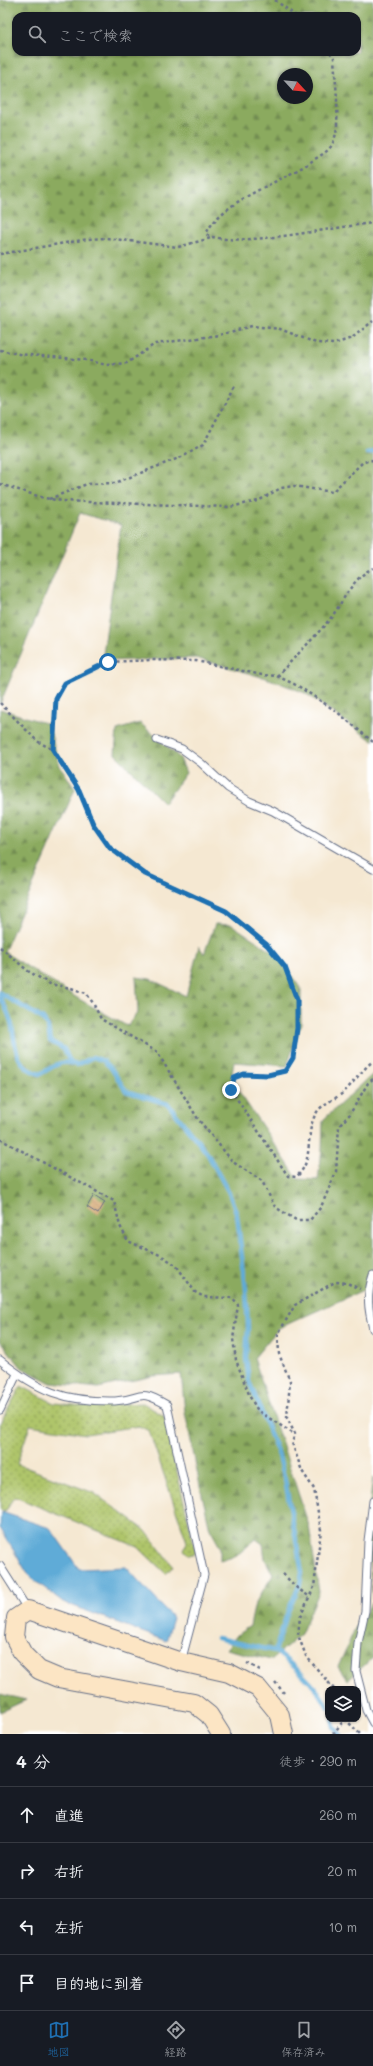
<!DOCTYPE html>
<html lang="ja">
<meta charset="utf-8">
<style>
body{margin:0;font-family:Mali,"Klee One",sans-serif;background:#242831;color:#f1f3f6}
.controls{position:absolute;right:12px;bottom:12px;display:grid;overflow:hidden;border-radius:8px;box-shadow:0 1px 3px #0004}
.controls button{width:36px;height:36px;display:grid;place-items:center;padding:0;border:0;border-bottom:1px solid #363941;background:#171b24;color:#f1f3f6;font:20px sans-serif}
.compass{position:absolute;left:277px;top:68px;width:36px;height:36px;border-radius:50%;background:#171b24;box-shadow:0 1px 3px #0004;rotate:116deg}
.stop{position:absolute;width:12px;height:12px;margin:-9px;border:3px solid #1f6fb2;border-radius:50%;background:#fff}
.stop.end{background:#1f6fb2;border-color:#fff;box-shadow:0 1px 4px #0008}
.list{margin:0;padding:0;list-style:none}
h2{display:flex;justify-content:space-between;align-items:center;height:52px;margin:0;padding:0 16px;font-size:17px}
h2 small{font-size:13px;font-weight:400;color:#9ea1a6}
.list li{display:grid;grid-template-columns:26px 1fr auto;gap:12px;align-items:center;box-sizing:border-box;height:56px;padding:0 16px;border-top:1px solid #363941}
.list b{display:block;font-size:15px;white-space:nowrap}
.list em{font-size:13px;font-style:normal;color:#9ea1a6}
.icon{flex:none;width:22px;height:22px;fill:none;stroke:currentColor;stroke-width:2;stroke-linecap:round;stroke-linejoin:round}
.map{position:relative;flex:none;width:373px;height:1734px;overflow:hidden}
.search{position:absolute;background:#171b24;box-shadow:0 1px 3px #0004;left:12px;right:12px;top:12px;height:44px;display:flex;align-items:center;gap:10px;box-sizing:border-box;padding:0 14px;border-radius:12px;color:#9ea1a6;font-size:15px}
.sheet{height:276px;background:#171b24}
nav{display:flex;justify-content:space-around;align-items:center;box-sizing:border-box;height:56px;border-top:1px solid #363941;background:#171b24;font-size:11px;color:#9ea1a6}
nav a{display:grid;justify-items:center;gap:2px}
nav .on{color:#1f6fb2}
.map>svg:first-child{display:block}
.grass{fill:url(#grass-dots);stroke:#657a64}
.forest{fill:url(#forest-firs);stroke:#536c5e;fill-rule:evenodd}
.water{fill:#5eabd7;stroke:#3c6d9a}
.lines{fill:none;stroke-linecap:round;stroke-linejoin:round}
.stream{stroke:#5eabd7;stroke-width:4.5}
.building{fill:url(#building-back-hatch)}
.lane-casing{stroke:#677087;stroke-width:9}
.secondary-casing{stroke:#677087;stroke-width:20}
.path{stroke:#677087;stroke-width:2.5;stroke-dasharray:3 3;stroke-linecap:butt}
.lane{stroke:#fff;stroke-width:7}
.secondary{stroke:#fce5c4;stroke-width:18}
.route{stroke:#1f6fb2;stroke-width:5}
</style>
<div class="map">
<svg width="373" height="1734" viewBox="0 0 373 1734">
<defs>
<pattern id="grass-dots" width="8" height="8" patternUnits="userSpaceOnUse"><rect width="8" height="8" fill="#afc56a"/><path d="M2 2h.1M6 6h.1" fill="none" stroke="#8ea05a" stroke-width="1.8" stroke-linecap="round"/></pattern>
<pattern id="forest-firs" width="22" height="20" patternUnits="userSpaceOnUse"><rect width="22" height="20" fill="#8baa5e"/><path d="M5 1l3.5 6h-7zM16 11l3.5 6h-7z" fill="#718b51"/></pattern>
<pattern id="building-back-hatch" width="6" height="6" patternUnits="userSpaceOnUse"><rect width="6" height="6" fill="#d9ae7b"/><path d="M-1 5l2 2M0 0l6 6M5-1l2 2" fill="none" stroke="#af8e68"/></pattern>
</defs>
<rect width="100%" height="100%" fill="#fff"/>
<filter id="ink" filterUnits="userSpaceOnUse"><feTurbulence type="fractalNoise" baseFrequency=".025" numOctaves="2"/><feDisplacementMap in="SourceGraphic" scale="8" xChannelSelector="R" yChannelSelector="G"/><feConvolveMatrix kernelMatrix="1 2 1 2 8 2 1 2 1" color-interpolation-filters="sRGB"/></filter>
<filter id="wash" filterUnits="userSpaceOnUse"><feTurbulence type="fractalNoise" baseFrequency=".012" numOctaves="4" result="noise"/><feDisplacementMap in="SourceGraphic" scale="16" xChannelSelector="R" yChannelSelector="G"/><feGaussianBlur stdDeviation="0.9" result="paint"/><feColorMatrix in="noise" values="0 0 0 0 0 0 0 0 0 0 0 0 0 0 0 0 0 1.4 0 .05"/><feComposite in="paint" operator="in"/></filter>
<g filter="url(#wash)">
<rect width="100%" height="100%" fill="#f5e8d2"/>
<polygon class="grass" points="21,1386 54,1403 84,1406 143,1403 164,1416 196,1553 189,1555 184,1550 187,1542 149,1431 139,1426 86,1434 30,1425 17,1464 94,1493 145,1530 173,1566 166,1574 138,1547 15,1497 5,1512 0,1510 0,1423"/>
<g class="forest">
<path d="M0,0h373v741l-68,-48 -33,-13 -76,-22 -94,3 19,-136 -41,-12 -80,191zM16,16h341v36h-341zM283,74h24v24h-24z"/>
<polygon points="0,709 48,724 60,766 75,789 4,952 79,999 127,1026 138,1012 136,977 150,979 186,996 199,946 204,954 215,924 232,925 276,954 301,989 301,1025 287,1066 234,1062 231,1080 298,1179 318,1180 322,1150 323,1120 373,1074 373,1289 372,1286 279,1328 254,1358 309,1526 319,1592 301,1634 271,1660 226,1649 238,1634 250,1626 255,1603 273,1575 265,1559 263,1544 256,1539 236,1556 220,1561 220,1547 210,1529 200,1486 185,1412 181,1374 153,1376 98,1388 51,1383 22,1368 0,1341"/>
<polygon points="140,723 180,758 186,773 164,803 115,754 117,730"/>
<polygon points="373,1478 373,1658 347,1680 338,1667 357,1624 373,1601 367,1525"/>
<polygon points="0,1694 26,1700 0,1712"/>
</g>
<polygon class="water" points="1,1512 50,1528 79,1569 126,1567 173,1618 166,1641 63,1602 29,1576 0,1528"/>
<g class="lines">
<g class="stream">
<polyline points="367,453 373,452"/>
<polyline points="0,993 43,1019 48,1027 50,1041 64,1049 70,1062"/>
<path d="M0,997c5,9 10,19 12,29 4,23 3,41 28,48 14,-7 20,-16 37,-9l16,-8 11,4 7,7 15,23 42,13 39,49 22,40 8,22 9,75 2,37 -2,31 3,23 30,75 6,24 17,92 -2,12 -12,27 -13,40c18,14 44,36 53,57"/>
<polyline points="217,1638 275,1651"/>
<polyline points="332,1719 334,1727 340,1734"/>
</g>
</g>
<g id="blocks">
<polygon class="building" points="94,1195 105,1202 98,1214 87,1207"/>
</g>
</g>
<g filter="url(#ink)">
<use href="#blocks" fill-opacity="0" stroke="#677087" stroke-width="1"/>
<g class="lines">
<g class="lane-casing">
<g id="lane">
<polyline points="157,740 182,749 201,763 228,788 249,801 273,811 373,869"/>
<path d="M373,1275c-7,21 -5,33 0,54"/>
<path d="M0,1360c38,31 65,42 115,41 28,-1 21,-14 52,4l37,170 -23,87"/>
<polyline points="0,1410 17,1374"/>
<polyline points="373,1501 368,1541 365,1611 358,1643 356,1671 366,1710 373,1723"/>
<polyline points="0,1566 28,1610"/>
</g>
</g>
<g class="secondary-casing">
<polyline id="secondary" points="221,1734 209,1715 194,1703 58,1678 39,1670 23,1654 14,1637 16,1618 28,1610 181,1662 229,1673 258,1688 280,1715 284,1734"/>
</g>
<g class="path">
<polyline points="275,0 296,16"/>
<path d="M330,52l4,6c1,20 7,65 0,82 -3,10 -11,14 -19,19 -31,23 -93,40 -109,75 25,16 132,-8 167,-11"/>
<polyline points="0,254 88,239 106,238 178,247 211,238"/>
<polyline points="0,350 19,354 87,360 106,365 127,363 155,344 219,335 252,326 280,329 316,343 334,344 352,338 373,321"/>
<polyline points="0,484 44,498 62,501 230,507 258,501 281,488 294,486 332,492 363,462 373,460"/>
<polyline points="49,499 87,484 115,483 184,456 203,445 234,386"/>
<path d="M277,676c18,-19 36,-37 53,-57 14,-18 21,-40 43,-51"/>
<polyline points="0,703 37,741 53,750"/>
<path d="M373,742l-37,-31 -38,-25 -21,-10 -15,-1 -66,-14 -44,-1 -44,2 -43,21 -9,16 -3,51 26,40 14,34 17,24 35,26 81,37 41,34 18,22 12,33v28l-4,30 -8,13 -17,4 -24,-1 -10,4 -3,12 57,86 8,1c20,-17 7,-44 21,-65 6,-9 19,-13 27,-20 10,-10 18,-22 29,-31"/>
<polyline points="0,947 28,971 50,984 71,988 86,993 93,1003 101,1019 157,1052 198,1119 233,1162 262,1181 275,1207 296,1220 310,1220 321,1207 336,1172 339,1126 350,1114 368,1083 373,1079"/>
<polyline points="0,1139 114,1201 120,1226 128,1241 162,1256 176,1265 195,1292 204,1297 233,1298 238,1305 233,1339 236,1360 250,1397 258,1411 294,1434"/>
<polyline points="283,1574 297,1588 310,1597"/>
<polyline points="247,1663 260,1670"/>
<polyline points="275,1682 284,1693"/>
<polyline points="334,1689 306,1656 298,1635 300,1617 314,1587 321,1530 314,1489 302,1471 292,1443 295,1434 287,1418 290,1381 279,1354 278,1334 295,1305 335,1282 347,1283 360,1289"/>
<polyline points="345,1719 360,1734"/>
<polyline points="333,1734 345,1719"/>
</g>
<use href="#lane" class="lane"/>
<use href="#secondary" class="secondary"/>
</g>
</g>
<g class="lines" filter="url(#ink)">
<polyline class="route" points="108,662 65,683 56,699 53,750 79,790 93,824 110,848 145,874 226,911 267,945 285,967 297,1000 297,1028 293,1058 285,1071 268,1075 244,1074 234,1078 231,1090"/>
</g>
</svg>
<div class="controls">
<button><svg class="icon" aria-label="layers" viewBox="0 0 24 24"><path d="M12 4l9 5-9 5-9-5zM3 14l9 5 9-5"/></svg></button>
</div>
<svg class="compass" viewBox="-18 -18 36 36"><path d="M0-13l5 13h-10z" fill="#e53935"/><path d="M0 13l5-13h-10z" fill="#9ea1a6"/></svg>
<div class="stop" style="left:108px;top:662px"></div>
<div class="stop end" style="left:231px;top:1090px"></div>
<div class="search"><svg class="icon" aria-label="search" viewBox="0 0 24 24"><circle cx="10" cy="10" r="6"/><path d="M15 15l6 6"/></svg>ここで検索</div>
</div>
<section class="sheet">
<h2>4 分<small>徒歩 · 290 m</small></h2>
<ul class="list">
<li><svg class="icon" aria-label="ahead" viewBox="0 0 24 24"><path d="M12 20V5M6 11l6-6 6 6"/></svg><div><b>直進</b></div><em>260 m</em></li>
<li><svg class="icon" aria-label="right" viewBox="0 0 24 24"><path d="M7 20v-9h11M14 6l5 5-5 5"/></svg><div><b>右折</b></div><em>20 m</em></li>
<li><svg class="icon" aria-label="left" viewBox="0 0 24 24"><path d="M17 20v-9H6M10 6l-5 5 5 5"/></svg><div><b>左折</b></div><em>10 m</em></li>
<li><svg class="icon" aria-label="arrive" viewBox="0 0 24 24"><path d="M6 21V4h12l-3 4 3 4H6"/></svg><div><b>目的地に到着</b></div></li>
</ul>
</section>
<nav>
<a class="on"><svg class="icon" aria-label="map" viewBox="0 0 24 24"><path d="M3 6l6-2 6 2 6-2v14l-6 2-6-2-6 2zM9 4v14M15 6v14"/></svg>地図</a>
<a><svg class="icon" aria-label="directions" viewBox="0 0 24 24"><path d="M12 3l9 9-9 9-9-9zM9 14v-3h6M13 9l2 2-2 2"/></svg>経路</a>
<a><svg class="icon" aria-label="saved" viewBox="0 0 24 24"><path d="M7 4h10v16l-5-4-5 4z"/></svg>保存済み</a>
</nav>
